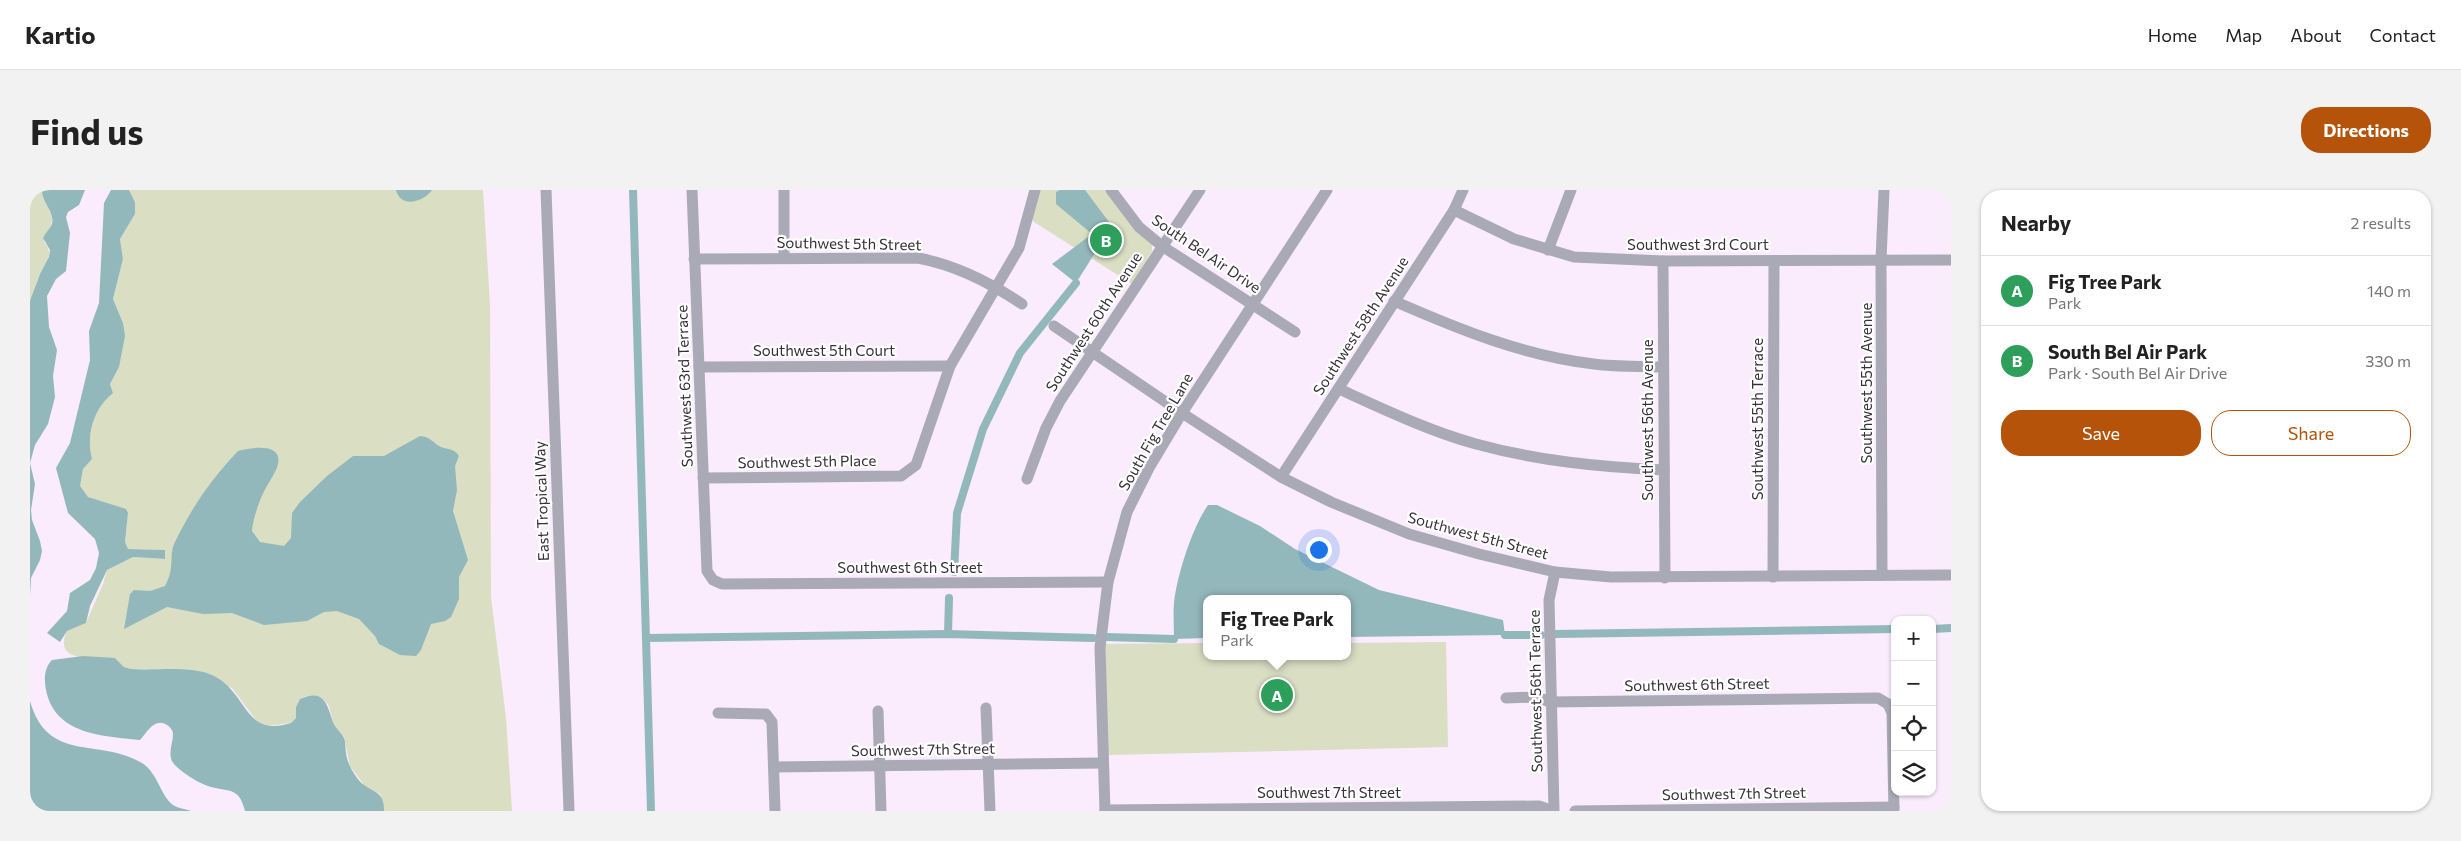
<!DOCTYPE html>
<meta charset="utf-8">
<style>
body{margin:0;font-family:Commissioner,sans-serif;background:#f2f2f2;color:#222}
.controls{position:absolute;right:15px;bottom:15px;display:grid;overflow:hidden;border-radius:10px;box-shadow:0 1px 4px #0004}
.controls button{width:45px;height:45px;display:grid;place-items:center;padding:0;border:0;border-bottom:1px solid #e0e0e0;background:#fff;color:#222;font:25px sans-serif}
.you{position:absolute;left:1288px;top:359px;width:18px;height:18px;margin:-12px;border:4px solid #fff;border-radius:50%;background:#1a73e8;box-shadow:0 0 0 8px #1a73e833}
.badge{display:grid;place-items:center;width:32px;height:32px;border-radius:50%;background:#b45309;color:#fff;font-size:16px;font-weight:700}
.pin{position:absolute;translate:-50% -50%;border:2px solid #fff;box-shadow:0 1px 5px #0006}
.popup{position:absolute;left:1173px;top:405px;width:148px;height:65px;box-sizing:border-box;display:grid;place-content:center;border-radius:10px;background:#fff;filter:drop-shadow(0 1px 4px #0005);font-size:16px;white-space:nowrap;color:#767676}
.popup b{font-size:19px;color:#222}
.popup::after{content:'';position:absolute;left:50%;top:100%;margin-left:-10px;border:10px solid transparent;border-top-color:#fff}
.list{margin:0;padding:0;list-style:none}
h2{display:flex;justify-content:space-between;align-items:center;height:65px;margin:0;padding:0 20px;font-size:21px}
h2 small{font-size:16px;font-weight:400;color:#767676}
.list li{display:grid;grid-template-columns:32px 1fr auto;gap:15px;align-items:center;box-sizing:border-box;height:70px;padding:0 20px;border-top:1px solid #e0e0e0}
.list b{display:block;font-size:19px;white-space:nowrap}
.list p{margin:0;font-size:16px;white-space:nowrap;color:#767676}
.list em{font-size:16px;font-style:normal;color:#767676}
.actions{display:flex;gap:10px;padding:15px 20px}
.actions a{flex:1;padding:11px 0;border:1px solid #b45309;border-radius:20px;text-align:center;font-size:18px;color:#b45309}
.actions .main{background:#b45309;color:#fff}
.icon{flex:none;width:28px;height:28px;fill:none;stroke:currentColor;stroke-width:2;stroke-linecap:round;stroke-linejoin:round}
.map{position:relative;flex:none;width:1921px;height:621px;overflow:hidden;border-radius:20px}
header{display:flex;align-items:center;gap:30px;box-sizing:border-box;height:70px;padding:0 25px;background:#fff;border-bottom:1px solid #e0e0e0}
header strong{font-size:24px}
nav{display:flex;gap:28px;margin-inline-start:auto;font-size:18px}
.intro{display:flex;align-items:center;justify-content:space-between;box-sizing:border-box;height:120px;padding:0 30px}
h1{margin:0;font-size:35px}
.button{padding:12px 22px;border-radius:20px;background:#b45309;color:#fff;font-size:18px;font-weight:700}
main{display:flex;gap:30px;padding:0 30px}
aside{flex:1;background:#fff;border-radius:20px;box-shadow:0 1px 4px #0004}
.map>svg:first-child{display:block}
.green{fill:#dadec3}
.water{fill:#93b8bb}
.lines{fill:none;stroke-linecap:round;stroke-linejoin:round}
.canal{stroke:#93b8bb;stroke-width:8}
.minor{stroke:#a9aab6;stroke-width:11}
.labels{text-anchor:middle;stroke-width:4.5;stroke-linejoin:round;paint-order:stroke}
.street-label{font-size:15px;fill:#373038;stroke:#fff}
</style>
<header>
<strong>Kartio</strong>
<nav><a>Home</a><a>Map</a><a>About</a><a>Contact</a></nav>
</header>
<div class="intro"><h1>Find us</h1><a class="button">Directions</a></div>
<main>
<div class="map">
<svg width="1921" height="621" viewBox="0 0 1921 621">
<rect width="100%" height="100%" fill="#faebfd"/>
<g class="green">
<path d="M0,0h12c-1,12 10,18 10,29 0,8 -7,15 -8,23 11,12 2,20 -4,32 -5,9 -4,19 -10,27z"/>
<path d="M99,0h354l7,114 1,293 15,121 6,93h-128l-4,-17 -15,-8 -15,-20 -6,-29 -10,-11 -5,-20 -6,-7 -17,-3 -6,3 -4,8v11l-5,5 -24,3 -8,-2 -27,-36 -59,-19h-42l-7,-2 -9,-9c-20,-1 -63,6 -48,-27l19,-8 17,-39 4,-14 26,-13 32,2 -1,-9 -36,-1 -3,-7 3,-29 -40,-16 -9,-11 4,-17 9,-10c-6,-24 1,-50 21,-66l-3,-9 9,-17 4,-44 -10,-24 10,-40 -3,-20 15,-25v-12z"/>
<polygon points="1007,0 1077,0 1122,54 1122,61 1102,94 1004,32 1002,29"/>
<polygon points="1416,452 1418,557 1077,565 1075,454 1177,453 1177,466 1317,466 1317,453"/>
</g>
<g class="water">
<path d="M12,0h43l-6,15 -11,7 -2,5 4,16 -4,38 -10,8 -9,17 2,31 8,23 -4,26 2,21 -7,27 -13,21 -5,18 5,21 -4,26 1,10 8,21 2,10 -2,9 -9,18 -1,18v-295l10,-27 9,-17 1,-7 -7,-12c2,-5 7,-9 9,-14 3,-13 -11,-22 -10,-34z"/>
<path d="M81,0h18l6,12v12l-15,25 3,20 -10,40 10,24 2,13 -6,31 -9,17 3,9c-20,16 -27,42 -21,66l-9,10 -3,17 8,11 38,12 2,4 -3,29 3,7 37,1v9l-32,-2 -26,13 -17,36 -4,17 -19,8 -7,11 -13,-9 20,-22 3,-18 20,-13 6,-12 3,-15 -4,-14 -27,-26 -12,-45 14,-25 20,-83 -1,-29 10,-28 5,-100z"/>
<path d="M366,0h36c-9,12 -31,19 -36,0z"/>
<polygon points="1030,0 1055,0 1082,36 1046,93 1022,74 1062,44 1026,14 1026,2"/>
<path d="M390,246c11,1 13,7 21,11 8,3 13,1 18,9l-4,10 2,24 -4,21 15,49 -9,17v22l-8,18 -6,4 -14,3 -10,26 -5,6 -16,-1 -21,-11 -4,-8 -16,-17 -22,-8 -13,1 -17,9 -43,4 -32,-12 -29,1 -36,-7 -43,22 6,-35 4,-4 16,1 15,-5c10,-18 4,-29 9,-42 18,-37 35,-62 64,-93 15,-4 50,-9 38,19 -5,10 -11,18 -15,28 -4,10 -8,22 -9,33l8,11 24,4 7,-8 1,-25 8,-11 27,-26 26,-20h31z"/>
<path d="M1178,315h9l43,21 35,23 84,41 124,30 2,15 -158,2v-38h-140v39l-33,1c0,-12 -1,-24 0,-36 3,-28 18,-75 34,-98z"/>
<path d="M53,466l32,2 9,9 7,2c24,2 61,-4 83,7 34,17 30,62 77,47l5,-5v-11l4,-8c24,-11 27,5 33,23 2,6 8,10 11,16 2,5 1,10 2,15 1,9 6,18 11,25 11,15 28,10 27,33h-139c-6,-24 -15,-19 -34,-24 -10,-3 -20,-9 -28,-15 -5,-4 -11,-8 -12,-14 -2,-8 2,-16 2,-24 0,-4 -3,-7 -6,-9 -12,-8 -20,7 -27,15 -37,-4 -85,-5 -94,-50 -2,-11 -2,-22 6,-30z"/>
<path d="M0,511c18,63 68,36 112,62 16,10 18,32 31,42 4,3 13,4 18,6h-149l-12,-8z"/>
</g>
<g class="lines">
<g class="canal">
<polyline points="603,0 621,621"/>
<polyline points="924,382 927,323 953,239 990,163 1046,93"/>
<polyline points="1902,439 1921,438"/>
<polyline points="918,444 919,408"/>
<polyline points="1525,444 1865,439"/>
<polyline points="1475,445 1511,445"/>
<polyline points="1076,447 1144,449"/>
<polyline points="616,448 918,444 1063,448"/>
</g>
<g class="minor">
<polyline points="516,0 539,621"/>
<polyline points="662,0 677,381 683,390 692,394 1078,392"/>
<polyline points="754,0 754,68"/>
<polyline points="1081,0 1109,37 1132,56 1265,142"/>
<polyline points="1424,20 1484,49 1544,67 1633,71 1921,70"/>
<polyline points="1518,60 1541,0"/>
<path d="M664,69l224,-1c38,7 73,25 104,46"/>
<polyline points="1633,71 1635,388"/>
<path d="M1364,111c64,28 130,55 200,63 22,3 46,2 69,3"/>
<polyline points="1024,136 1152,223 1251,287 1301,312 1379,344 1449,364 1525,382 1581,387 1921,385"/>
<polyline points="669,177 920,176"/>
<path d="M1309,199c44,20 90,42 137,55 62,17 124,23 188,26"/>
<polyline points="1251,287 1424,20 1433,0"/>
<polyline points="673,288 871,286 886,275 920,176 989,58 1005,0"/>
<polyline points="997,289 1016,238 1030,211 1170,0"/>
<polyline points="1852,385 1851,70 1854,0"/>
<polyline points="1743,387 1744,71"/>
<polyline points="1476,508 1507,507 1520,512 1848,508 1858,514 1862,523 1864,621"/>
<polyline points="956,518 960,621"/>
<polyline points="848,521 851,621"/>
<polyline points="688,523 736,524 742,532 745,621"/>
<polyline points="744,577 1072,573"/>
<polyline points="1075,620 1509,616 1523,621"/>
<polyline points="1075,621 1070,457 1078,392 1097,322 1119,278 1152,223 1297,0"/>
<polyline points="1524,621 1519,410 1525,382"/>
<polyline points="1545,621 1864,617"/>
</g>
</g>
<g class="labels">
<g class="street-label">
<text transform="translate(819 54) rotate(1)" y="5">Southwest 5th Street</text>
<text x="1668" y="60">Southwest 3rd Court</text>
<text transform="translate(1176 64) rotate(34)" y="5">South Bel Air Drive</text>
<text transform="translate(1064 132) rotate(-57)" y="5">Southwest 60th Avenue</text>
<text transform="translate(1331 136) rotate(-57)" y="5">Southwest 58th Avenue</text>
<text x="794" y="166">Southwest 5th Court</text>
<text transform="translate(1837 193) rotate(-90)" y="5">Southwest 55th Avenue</text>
<text transform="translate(655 196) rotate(-92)" y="5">Southwest 63rd Terrace</text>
<text transform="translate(1728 229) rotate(-90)" y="5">Southwest 55th Terrace</text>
<text transform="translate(1618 230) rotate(-90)" y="5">Southwest 56th Avenue</text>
<text transform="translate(1126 242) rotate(-60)" y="5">South Fig Tree Lane</text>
<text transform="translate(777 272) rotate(-1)" y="5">Southwest 5th Place</text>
<text transform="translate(512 311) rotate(-92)" y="5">East Tropical Way</text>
<text transform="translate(1448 346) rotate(15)" y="5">Southwest 5th Street</text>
<text x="880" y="383">Southwest 6th Street</text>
<text transform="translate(1667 495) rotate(-1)" y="5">Southwest 6th Street</text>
<text transform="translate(1506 501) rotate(-91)" y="5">Southwest 56th Terrace</text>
<text transform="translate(893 560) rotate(-1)" y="5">Southwest 7th Street</text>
<text x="1299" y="608">Southwest 7th Street</text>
<text transform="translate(1704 604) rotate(-1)" y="5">Southwest 7th Street</text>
</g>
</g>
</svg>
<div class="controls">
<button>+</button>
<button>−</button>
<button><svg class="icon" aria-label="locate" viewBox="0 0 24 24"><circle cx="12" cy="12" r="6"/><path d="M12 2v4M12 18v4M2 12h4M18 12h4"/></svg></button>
<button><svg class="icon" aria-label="layers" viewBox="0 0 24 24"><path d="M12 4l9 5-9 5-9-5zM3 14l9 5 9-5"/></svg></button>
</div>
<div class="you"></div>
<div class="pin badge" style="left:1247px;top:505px;background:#2e9e5b">A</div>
<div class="popup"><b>Fig Tree Park</b>Park</div>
<div class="pin badge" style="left:1076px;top:50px;background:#2e9e5b">B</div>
</div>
<aside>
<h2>Nearby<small>2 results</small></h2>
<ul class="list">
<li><span class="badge" style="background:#2e9e5b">A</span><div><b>Fig Tree Park</b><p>Park</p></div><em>140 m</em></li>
<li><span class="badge" style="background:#2e9e5b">B</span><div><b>South Bel Air Park</b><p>Park · South Bel Air Drive</p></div><em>330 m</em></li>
</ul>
<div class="actions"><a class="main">Save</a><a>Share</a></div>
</aside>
</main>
